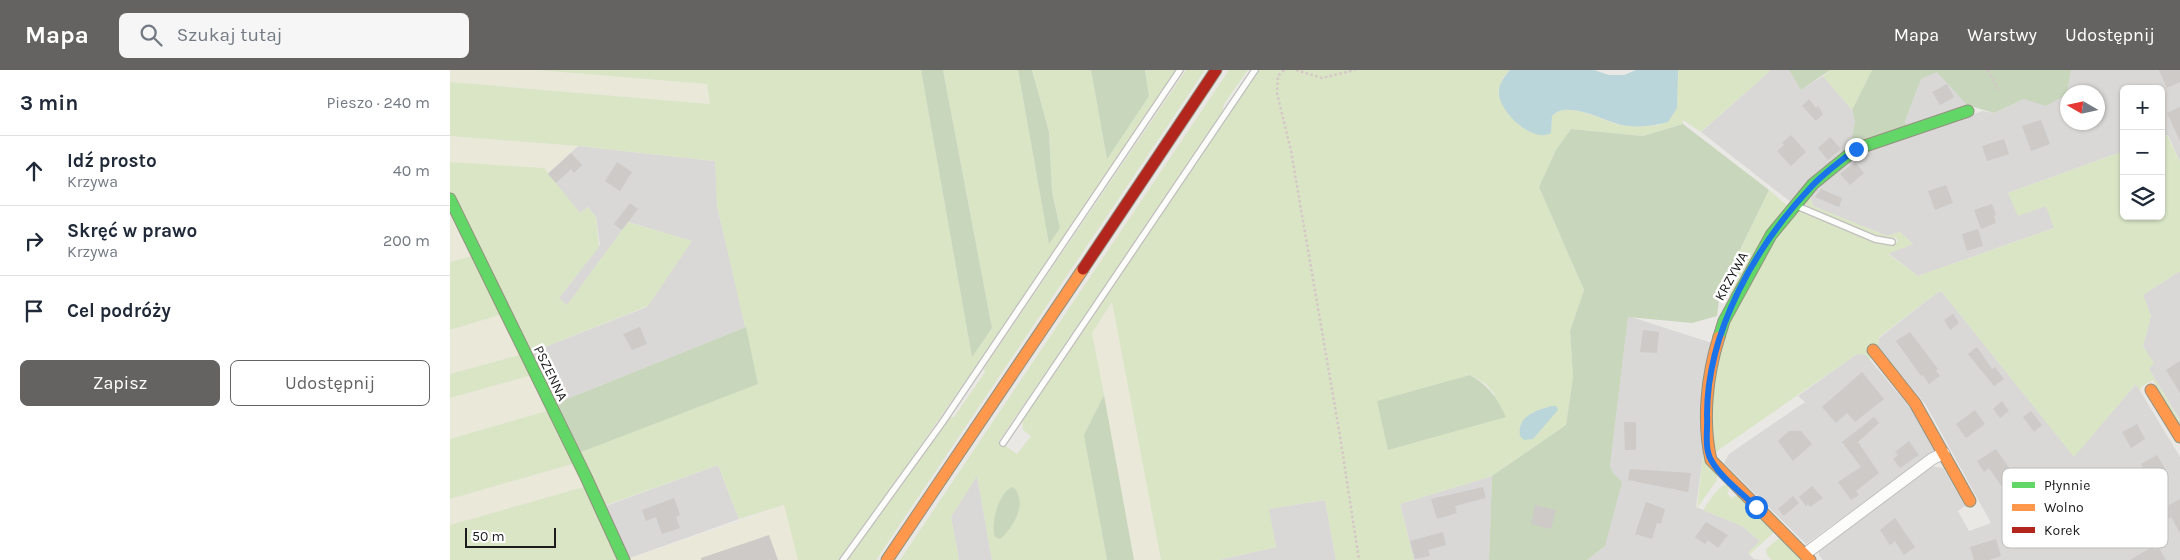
<!DOCTYPE html>
<html lang="pl">
<meta charset="utf-8">
<style>
body{margin:0;font-family:Karla,sans-serif;background:#f6f6f7;color:#1f2937}
.controls{position:absolute;right:15px;top:15px;display:grid;overflow:hidden;border-radius:8px;box-shadow:0 1px 4px #0004}
.controls button{width:45px;height:45px;display:grid;place-items:center;padding:0;border:0;border-bottom:1px solid #e0e1e3;background:#fff;color:#1f2937;font:25px sans-serif}
.compass{position:absolute;left:1610px;top:15px;width:45px;height:45px;border-radius:50%;background:#fff;box-shadow:0 1px 4px #0004;rotate:279deg}
.scale{position:absolute;left:15px;bottom:12px;width:91px;box-sizing:border-box;padding-left:5px;border:2px solid #1c1c1c;border-top:0;font-size:14px;line-height:18px;white-space:nowrap;color:#1c1c1c;-webkit-text-stroke:4px #fff;paint-order:stroke}
.stop{position:absolute;width:15px;height:15px;margin:-11px;border:4px solid #1a73e8;border-radius:50%;background:#fff}
.stop.end{background:#1a73e8;border-color:#fff;box-shadow:0 1px 5px #0008}
.list{margin:0;padding:0;list-style:none}
h2{display:flex;justify-content:space-between;align-items:center;height:65px;margin:0;padding:0 20px;font-size:21px}
h2 small{font-size:16px;font-weight:400;color:#747a83}
.list li{display:grid;grid-template-columns:32px 1fr auto;gap:15px;align-items:center;box-sizing:border-box;height:70px;padding:0 20px;border-top:1px solid #e0e1e3}
.list b{display:block;font-size:19px;white-space:nowrap}
.list p{margin:0;font-size:16px;white-space:nowrap;color:#747a83}
.list em{font-size:16px;font-style:normal;color:#747a83}
.actions{display:flex;gap:10px;padding:15px 20px}
.actions a{flex:1;padding:11px 0;border:1px solid #646362;border-radius:8px;text-align:center;font-size:18px;color:#646362}
.actions .main{background:#646362;color:#fff}
.icon{flex:none;width:28px;height:28px;fill:none;stroke:currentColor;stroke-width:2;stroke-linecap:round;stroke-linejoin:round}
.map{position:relative;flex:none;width:1730px;height:490px;overflow:hidden}
header{display:flex;align-items:center;gap:30px;box-sizing:border-box;height:70px;padding:0 25px;background:#646362;color:#fff}
header strong{font-size:24px}
nav{display:flex;gap:28px;margin-inline-start:auto;font-size:18px}
.search{width:350px;height:45px;background:#f6f6f7;display:flex;align-items:center;gap:12px;box-sizing:border-box;padding:0 18px;border-radius:8px;color:#747a83;font-size:19px}
main{display:flex}
aside{flex:1;background:#fff}
.map>svg:first-child{display:block}
.residential{fill:#d9d8d6;fill-rule:evenodd}
.farmland{fill:#eae9d9}
.grass{fill:#dae5c6;fill-rule:evenodd}
.forest{fill:#c8d6bc}
.water{fill:#bbd6da}
.building{fill:#cdcac8}
.lines{fill:none;stroke-linecap:round;stroke-linejoin:round}
.lane-casing{stroke:#c0bfbd;stroke-width:8}
.street-casing{stroke:#c0bfbd;stroke-width:13}
.fast-casing{stroke:#92917f;stroke-width:13}
.slow-casing{stroke:#92917f;stroke-width:13}
.jam-casing{stroke:#92917f;stroke-width:13}
.path{stroke:#d4c7c6;stroke-width:2.5;stroke-dasharray:2.5 2.5;stroke-linecap:butt}
.lane{stroke:#fcfcfb;stroke-width:5.5}
.street{stroke:#fcfcfb;stroke-width:11}
.fast{stroke:#63d668;stroke-width:11}
.slow{stroke:#ff974d;stroke-width:11}
.jam{stroke:#b3261e;stroke-width:11}
.route{stroke:#1a73e8;stroke-width:6}
.labels{text-anchor:middle;stroke-width:5;stroke-linejoin:round;paint-order:stroke}
.street-label{font-size:14px;fill:#1c1c1c;stroke:#fff}
.key{fill:#fff;stroke:#bbb;stroke-width:1}
.key-label{font-size:14px;fill:#1c1c1c}
</style>
<header>
<strong>Mapa</strong>
<div class="search"><svg class="icon" aria-label="search" viewBox="0 0 24 24"><circle cx="10" cy="10" r="6"/><path d="M15 15l6 6"/></svg>Szukaj tutaj</div>
<nav><a>Mapa</a><a>Warstwy</a><a>Udostępnij</a></nav>
</header>
<main>
<aside>
<h2>3 min<small>Pieszo · 240 m</small></h2>
<ul class="list">
<li><svg class="icon" aria-label="ahead" viewBox="0 0 24 24"><path d="M12 20V5M6 11l6-6 6 6"/></svg><div><b>Idź prosto</b><p>Krzywa</p></div><em>40 m</em></li>
<li><svg class="icon" aria-label="right" viewBox="0 0 24 24"><path d="M7 20v-9h11M14 6l5 5-5 5"/></svg><div><b>Skręć w prawo</b><p>Krzywa</p></div><em>200 m</em></li>
<li><svg class="icon" aria-label="arrive" viewBox="0 0 24 24"><path d="M6 21V4h12l-3 4 3 4H6"/></svg><div><b>Cel podróży</b></div></li>
</ul>
<div class="actions"><a class="main">Zapisz</a><a>Udostępnij</a></div>
</aside>
<div class="map">
<svg width="1730" height="490" viewBox="0 0 1730 490">
<rect width="100%" height="100%" fill="#eae8e5"/>
<g class="residential">
<polygon points="1321,0 1339,0 1351,20 1373,6 1402,40 1405,51 1400,78 1342,133 1251,62"/>
<path d="M1621,0h109v92l-12,-27 -7,2v-48h-37v62l-116,42 38,12 8,23 -136,48 -30,-23 25,-9 -13,-12 -13,4 -74,-30 -3,-11 43,-41 109,-37 21,-6 11,2 30,-14 43,-5zM1618,22h30v30h-30z"/>
<polygon points="1487,1 1517,35 1457,58 1455,51 1471,9"/>
<polygon points="128,76 265,91 269,133 267,136 296,257 107,333 82,282 197,237 241,171 178,152 117,236 109,228 150,175 146,147 138,137 130,143 97,104"/>
<polygon points="1730,201 1730,350 1699,299 1703,293 1693,276 1701,246 1693,225"/>
<polygon points="1488,222 1492,222 1624,386 1686,314 1730,387 1730,490 1373,490 1369,485 1369,479 1481,396 1493,398 1515,436 1508,441 1519,461 1541,453 1476,335 1428,276 1429,268"/>
<polygon points="1178,246 1262,273 1253,386 1246,437 1292,456 1310,471 1298,483 1304,489 1313,490 1137,490 1155,476 1163,403 1160,396"/>
<polygon points="1408,283 1416,285 1463,341 1485,382 1419,431 1418,429 1356,474 1274,393 1279,384 1355,332 1348,326"/>
<polygon points="268,395 289,449 180,488 156,436"/>
<polygon points="527,405 542,490 509,490 501,447"/>
<polygon points="1042,406 1039,490 964,490 950,434"/>
<polygon points="875,430 886,490 768,490 826,477 818,439"/>
</g>
<g class="farmland">
<polygon points="0,0 87,0 257,14 260,34 0,12"/>
<polygon points="0,66 128,76 97,104 44,96 0,92"/>
<polygon points="2,147 22,186 0,192 0,148"/>
<polygon points="663,231 711,490 684,490 642,263"/>
<polygon points="53,244 73,284 0,304 0,260"/>
<polygon points="82,305 100,340 0,369 0,328"/>
<polygon points="126,393 137,416 0,455 0,429"/>
<polygon points="335,435 348,490 181,490 180,488"/>
</g>
<g class="grass">
<path d="M87,0h384l51,286 20,-28 -49,-258h75l31,173 11,-15 -8,-36 -3,-60 -17,-62h59l16,88 42,-62 -4,-26h31c-110,165 -221,329 -336,490h-42l-14,-55 -45,14 -21,-54 -114,41 -154,-313v-31l94,6 36,45 8,-6 8,10 3,30 -40,51 8,7 61,-83 64,19 -44,65 -116,46 25,51 201,-20 -41,-177 -2,-45 -137,-15 -128,-10v-54l260,22 -3,-20z"/>
<polygon points="736,0 755,0 426,490 397,490 500,347 504,347 535,302 534,298"/>
<path d="M779,0h19l-24,34 -2,11 -223,326 18,13 14,-18 -8,-6 -1,-10 237,-350h251l-7,8 -5,13 53,38 1,-13c15,-17 51,5 69,9 13,2 27,1 39,0l18,-55h93l-70,62 -18,-12v4l-40,12 -72,-7 -15,21 -17,37 45,103 -14,41 3,46 -7,48 -74,51 -92,28 14,56h-78l-11,-60 -56,9 7,38 -58,13h-57l-49,-258 -20,31 12,62 -19,40 22,125h-115l-15,-84 -26,41 8,43h-59zM1020,305l16,9 9,11 -65,-8z"/>
<polygon points="1380,0 1422,0 1402,40 1373,6"/>
<polygon points="1512,45 1403,84 1362,120 1360,125 1363,136 1437,166 1450,162 1463,174 1438,184 1468,206 1604,158 1596,136 1568,146 1558,123 1674,81 1674,146 1711,146 1711,67 1717,65 1730,92 1730,201 1693,225 1701,246 1693,276 1704,293 1699,299 1730,351 1730,360 1703,310 1691,317 1690,321 1686,314 1624,387 1492,222 1488,222 1429,267 1428,276 1430,278 1426,280 1422,277 1418,281 1422,286 1420,290 1416,285 1407,284 1263,384 1262,383 1259,353 1263,308 1276,251 1292,218 1343,139 1354,141 1429,172 1448,172 1446,167 1439,169 1427,167 1358,138 1355,132 1356,127 1362,119 1403,84"/>
<polygon points="1319,120 1339,137 1281,227 1270,222"/>
<polygon points="22,186 53,244 0,260 0,192"/>
<polygon points="73,284 82,305 0,328 0,304"/>
<polygon points="100,340 126,393 0,429 0,369"/>
<polygon points="1253,386 1267,404 1267,410 1247,438"/>
<polygon points="1273,415 1278,415 1279,421 1277,423 1282,429 1284,426 1290,426 1322,458 1323,463 1299,485 1298,483 1310,471 1292,456 1253,440 1264,424"/>
<polygon points="137,416 172,490 0,490 0,455"/>
<polygon points="1334,468 1353,490 1321,490 1317,485 1316,479 1328,469"/>
</g>
<g class="forest">
<polygon points="471,0 493,0 542,258 522,287"/>
<polygon points="568,0 582,0 599,62 602,122 610,158 599,174"/>
<polygon points="641,0 695,0 699,26 657,89"/>
<polygon points="1339,0 1380,0 1351,20"/>
<polygon points="1422,0 1621,0 1617,24 1596,36 1574,29 1544,43 1517,35 1487,2 1471,9 1455,51 1457,58 1400,78 1405,51 1402,40"/>
<polygon points="1233,54 1319,120 1270,221 1267,246 1242,253 1178,247 1160,396 1163,403 1172,412 1155,476 1137,490 1039,490 1042,406 1116,355 1123,307 1120,261 1134,220 1089,117 1106,80 1121,59 1193,66"/>
<polygon points="296,257 308,314 131,382 107,333"/>
<path d="M1020,305c20,12 26,22 36,42l-118,33 -11,-49z"/>
<polygon points="654,325 684,490 657,490 634,365"/>
<path d="M563,417c16,15 0,41 -13,52l-5,-2c-5,-12 4,-47 18,-50z"/>
</g>
<g class="water">
<path d="M1060,0h84l15,5h15l12,-5h42l-1,38 -9,14c-14,4 -31,6 -46,3 -18,-4 -55,-26 -70,-9l-1,17c-19,11 -54,-23 -52,-42 0,-8 6,-15 11,-21z"/>
<path d="M1101,336h5l2,4 -25,29 -9,1 -4,-4c-3,-20 15,-25 31,-30z"/>
</g>
<g class="building">
<polygon points="1709,0 1730,0 1730,12 1717,18"/>
<polygon points="1497,14 1504,27 1490,35 1482,22"/>
<polygon points="1359,29 1366,38 1368,36 1373,44 1366,51 1352,36"/>
<polygon points="1730,37 1730,71 1717,43"/>
<polygon points="1591,50 1600,74 1581,81 1572,56"/>
<polygon points="1341,65 1356,82 1341,96 1327,81 1334,75 1332,73"/>
<polygon points="1380,67 1391,79 1378,90 1368,78"/>
<polygon points="1554,69 1559,84 1537,91 1532,76"/>
<polygon points="121,83 132,95 124,103 121,99 106,113 98,104"/>
<polygon points="167,92 182,102 170,121 155,111"/>
<polygon points="1405,92 1414,103 1400,115 1390,104"/>
<polygon points="1496,115 1503,133 1485,140 1478,121"/>
<polygon points="1371,119 1392,128 1389,137 1365,127"/>
<polygon points="180,133 188,139 172,160 164,154"/>
<polygon points="1542,134 1546,145 1544,146 1546,153 1531,159 1524,140"/>
<polygon points="1528,159 1533,176 1517,181 1512,164"/>
<polygon points="1503,244 1509,253 1500,260 1494,250"/>
<polygon points="190,257 197,274 182,280 173,264"/>
<polygon points="1193,260 1209,262 1207,283 1190,282"/>
<polygon points="1460,262 1488,299 1486,301 1490,306 1479,314 1473,305 1471,306 1446,271"/>
<polygon points="1527,277 1542,299 1545,297 1554,309 1544,316 1518,284"/>
<polygon points="1730,291 1730,323 1716,300"/>
<polygon points="1412,302 1434,329 1405,352 1397,343 1386,353 1372,337"/>
<polygon points="1552,331 1559,341 1550,348 1543,339"/>
<polygon points="1525,340 1535,354 1516,368 1506,354"/>
<polygon points="1581,341 1592,355 1584,362 1573,347"/>
<polygon points="1424,347 1429,353 1408,372 1429,403 1406,421 1409,425 1401,430 1388,412 1411,397 1392,372"/>
<polygon points="1174,352 1186,352 1186,380 1175,380"/>
<polygon points="1687,354 1695,369 1681,378 1672,362"/>
<polygon points="1339,361 1351,361 1362,374 1343,391 1328,371"/>
<polygon points="1459,371 1469,385 1450,398 1443,389 1448,385 1445,382"/>
<polygon points="1546,379 1562,402 1568,398 1581,416 1561,430 1539,398 1534,402 1527,391"/>
<polygon points="1707,385 1718,404 1704,412 1698,401 1696,403 1691,394"/>
<polygon points="1180,399 1241,403 1238,422 1178,410"/>
<polygon points="1362,416 1373,428 1360,437 1358,434 1356,436 1349,427"/>
<polygon points="1033,417 1036,428 1005,436 1007,443 987,449 981,429"/>
<polygon points="1709,421 1717,436 1730,429 1730,463 1721,447 1712,451 1710,446 1686,459 1681,450 1704,437 1699,427"/>
<polygon points="1343,426 1349,433 1334,446 1328,439"/>
<polygon points="224,428 230,445 226,447 230,458 212,464 206,447 196,451 192,440"/>
<polygon points="1196,432 1215,439 1211,454 1207,453 1202,469 1185,464"/>
<polygon points="1085,435 1106,440 1101,459 1081,454"/>
<polygon points="1445,448 1465,477 1454,485 1445,471 1440,475 1430,460"/>
<polygon points="1256,452 1278,465 1268,478 1258,470 1255,474 1245,467"/>
<polygon points="993,462 996,475 978,480 980,486 965,489 960,471"/>
<polygon points="319,465 328,490 251,490 251,488"/>
<polygon points="1546,469 1551,486 1539,490 1524,490 1520,477"/>
<polygon points="1702,477 1704,480 1709,478 1716,490 1680,490"/>
</g>
<g class="lines">
<g class="lane-casing">
<g id="lane">
<polyline points="1347,136 1425,169 1442,172"/>
<polyline points="553,373 805,0"/>
<polyline points="393,490 492,353 730,0"/>
</g>
</g>
<g class="street-casing">
<polyline id="street" points="1355,484 1482,389 1494,383"/>
</g>
<g class="fast-casing">
<g id="fast">
<polyline points="0,129 136,407 174,490"/>
<polyline points="1269,267 1274,251 1321,165 1363,114 1406,79 1518,41"/>
</g>
</g>
<g class="slow-casing">
<g id="slow">
<path d="M1269,267c-12,38 -17,84 -8,123l99,100"/>
<polyline points="1423,280 1465,333 1520,431"/>
<polyline points="1701,320 1730,367"/>
<polyline points="437,490 633,199"/>
</g>
</g>
<g class="jam-casing">
<polyline id="jam" points="633,199 766,0"/>
</g>
<g class="path">
<polyline points="834,0 828,6 827,23 841,81 890,366 909,490"/>
<polyline points="846,0 872,8 905,0"/>
<polyline points="1538,0 1548,19"/>
</g>
<use href="#lane" class="lane"/>
<use href="#street" class="street"/>
<use href="#fast" class="fast"/>
<use href="#slow" class="slow"/>
<use href="#jam" class="jam"/>
</g>
<g class="lines">
<path class="route" d="M1306,437c-14,-14 -35,-29 -45,-47 -7,-12 -3,-31 -4,-45 0,-84 49,-170 105,-229 13,-14 29,-25 44,-37"/>
</g>
<g class="labels">
<g class="street-label">
<text transform="translate(1281 206) rotate(-61)" y="5">KRZYWA</text>
<text transform="translate(101 303) rotate(64)" y="5">PSZENNA</text>
</g>
</g>
<rect x="1552" y="398" width="166" height="80" rx="8" class="key"/>
<rect x="1562" y="412" width="23" height="6" fill="#63d668"/>
<rect x="1562" y="434" width="23" height="7" fill="#ff974d"/>
<rect x="1562" y="457" width="23" height="6" fill="#b3261e"/>
<g class="key-label">
<text x="1594" y="420">Płynnie</text>
<text x="1594" y="442">Wolno</text>
<text x="1594" y="465">Korek</text>
</g>
</svg>
<div class="controls">
<button>+</button>
<button>−</button>
<button><svg class="icon" aria-label="layers" viewBox="0 0 24 24"><path d="M12 4l9 5-9 5-9-5zM3 14l9 5 9-5"/></svg></button>
</div>
<svg class="compass" viewBox="-18 -18 36 36"><path d="M0-13l5 13h-10z" fill="#e53935"/><path d="M0 13l5-13h-10z" fill="#747a83"/></svg>
<div class="scale">50 m</div>
<div class="stop" style="left:1306px;top:437px"></div>
<div class="stop end" style="left:1406px;top:79px"></div>
</div>
</main>
